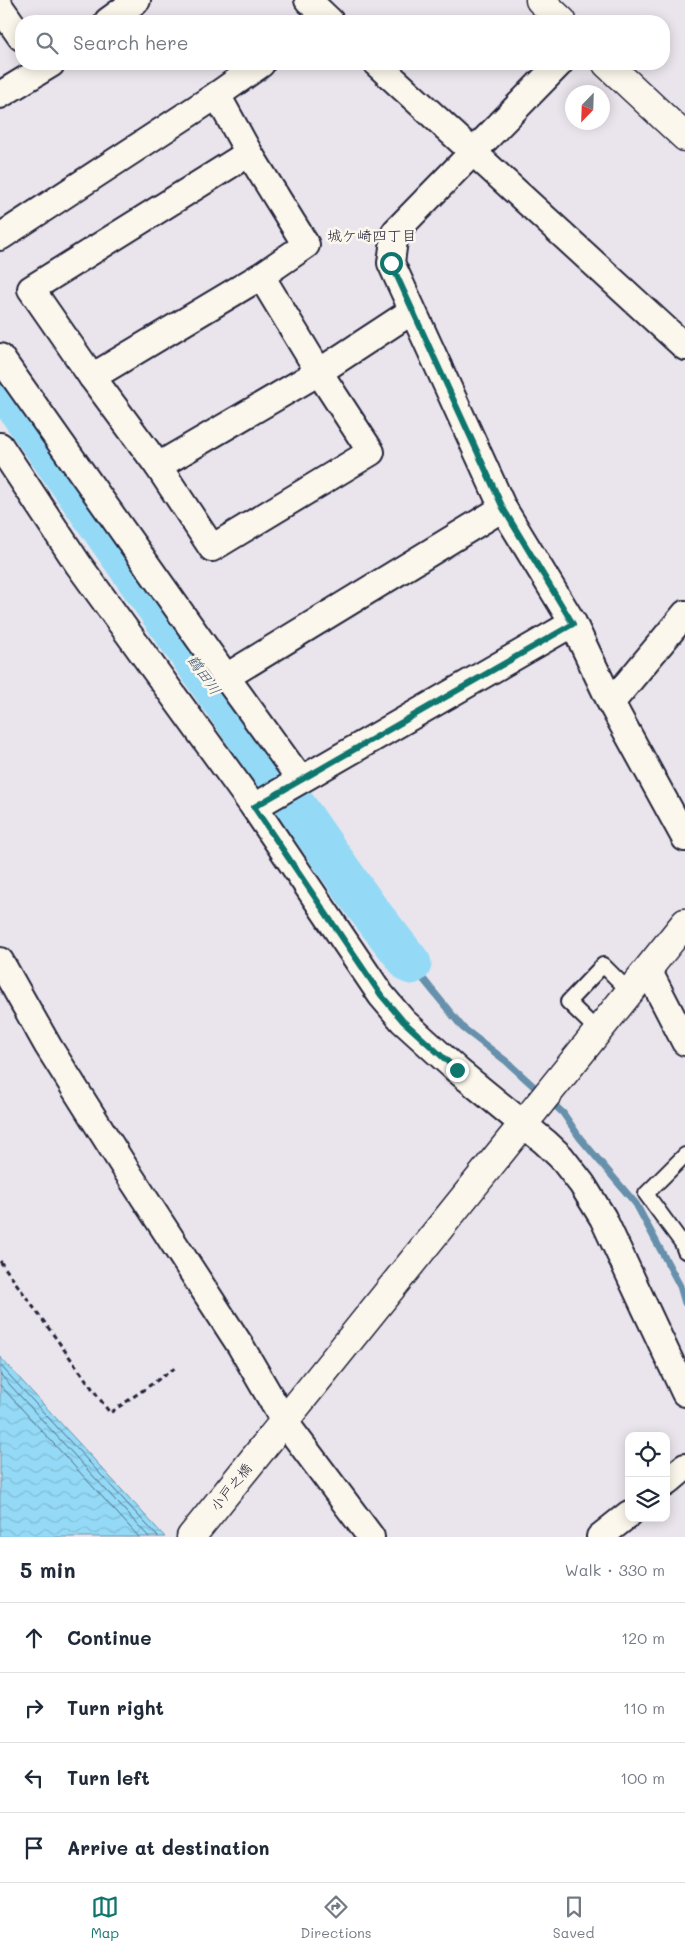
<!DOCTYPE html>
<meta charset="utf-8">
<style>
body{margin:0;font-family:Mali,"Klee One",sans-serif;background:#f6f6f7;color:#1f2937}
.controls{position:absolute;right:15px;bottom:15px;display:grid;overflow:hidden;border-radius:10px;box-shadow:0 2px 12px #0003}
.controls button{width:45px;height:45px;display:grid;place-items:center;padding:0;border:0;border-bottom:1px solid #e0e1e3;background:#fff;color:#1f2937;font:25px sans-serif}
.compass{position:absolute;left:565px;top:85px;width:45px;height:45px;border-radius:50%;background:#fff;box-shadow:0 2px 12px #0003;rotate:203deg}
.stop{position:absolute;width:15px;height:15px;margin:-11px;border:4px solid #0f766e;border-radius:50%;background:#fff}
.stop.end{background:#0f766e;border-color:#fff;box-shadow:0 1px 5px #0008}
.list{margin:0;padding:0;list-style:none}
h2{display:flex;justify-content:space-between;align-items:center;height:65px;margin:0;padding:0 20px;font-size:21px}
h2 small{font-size:16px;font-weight:400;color:#747a83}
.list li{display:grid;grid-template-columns:32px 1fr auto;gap:15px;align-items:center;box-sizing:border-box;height:70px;padding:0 20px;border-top:1px solid #e0e1e3}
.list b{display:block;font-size:19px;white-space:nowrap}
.list em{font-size:16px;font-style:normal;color:#747a83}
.icon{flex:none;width:28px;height:28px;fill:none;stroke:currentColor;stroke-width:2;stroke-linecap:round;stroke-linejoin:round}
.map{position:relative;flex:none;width:685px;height:1537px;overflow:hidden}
.search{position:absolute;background:#fff;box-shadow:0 2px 12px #0003;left:15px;right:15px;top:15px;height:55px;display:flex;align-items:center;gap:12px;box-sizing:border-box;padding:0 18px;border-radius:20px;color:#747a83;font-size:19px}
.sheet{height:345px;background:#fff}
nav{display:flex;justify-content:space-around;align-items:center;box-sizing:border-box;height:70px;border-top:1px solid #e0e1e3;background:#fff;font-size:14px;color:#747a83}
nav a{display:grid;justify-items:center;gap:2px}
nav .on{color:#0f766e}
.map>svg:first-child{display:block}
.water{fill:url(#water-waves);stroke:#6690ab}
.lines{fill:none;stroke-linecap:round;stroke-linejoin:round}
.shore{stroke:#506c86;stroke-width:1}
.stream{stroke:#6690ab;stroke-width:7}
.river{stroke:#94daf6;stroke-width:41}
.service-casing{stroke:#22223b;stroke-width:18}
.minor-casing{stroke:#22223b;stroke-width:30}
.tertiary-casing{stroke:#22223b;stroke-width:31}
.secondary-casing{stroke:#22223b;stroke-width:31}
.path{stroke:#22223b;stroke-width:3;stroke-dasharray:5 4;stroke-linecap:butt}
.service{stroke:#fbf7ec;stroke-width:14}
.minor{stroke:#fbf7ec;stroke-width:26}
.tertiary{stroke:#fbf7ec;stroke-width:28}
.secondary{stroke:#fbf7ec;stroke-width:28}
.route{stroke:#0f766e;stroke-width:6}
.labels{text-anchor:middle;stroke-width:5;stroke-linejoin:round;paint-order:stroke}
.street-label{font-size:14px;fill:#22223b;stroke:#fbf7ec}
.neighbourhood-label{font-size:15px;fill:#22223b;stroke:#fbf7ec}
.water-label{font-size:15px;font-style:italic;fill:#445973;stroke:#fbf7ec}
</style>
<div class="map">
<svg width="685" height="1537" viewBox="0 0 685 1537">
<defs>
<pattern id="water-waves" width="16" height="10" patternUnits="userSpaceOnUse" patternTransform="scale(1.25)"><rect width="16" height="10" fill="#94daf6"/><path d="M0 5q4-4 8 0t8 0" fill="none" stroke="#7fbbd4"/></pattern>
</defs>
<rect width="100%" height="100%" fill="#eae5ec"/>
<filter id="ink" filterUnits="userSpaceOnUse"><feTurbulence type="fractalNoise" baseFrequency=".02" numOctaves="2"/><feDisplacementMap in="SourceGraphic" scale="10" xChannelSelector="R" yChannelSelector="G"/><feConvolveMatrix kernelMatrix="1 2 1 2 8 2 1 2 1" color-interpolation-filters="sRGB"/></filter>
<g filter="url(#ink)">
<polygon class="water" points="0,1357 165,1537 0,1537"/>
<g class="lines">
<g class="shore">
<polyline points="0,1365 158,1537"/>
<polyline points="0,1374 149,1537"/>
<polyline points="0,1385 139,1537"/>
</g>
<g class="stream">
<polyline points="411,964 463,1028 506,1061 541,1093"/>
<polyline points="549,1100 563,1113 580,1138 636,1204 680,1286 685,1303"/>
</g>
<polyline class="river" points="0,383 367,908 411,964"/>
<g class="service-casing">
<g id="service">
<polyline points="598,1031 568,1002 603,965 630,992"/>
<polyline points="685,1155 646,1194 682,1243 685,1251"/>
</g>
</g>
<g class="minor-casing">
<g id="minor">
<polyline points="308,0 330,21"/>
<polyline points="0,7 21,37"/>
<polyline points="108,21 137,0"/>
<polyline points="377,64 685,347"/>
<polyline points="559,64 395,232 391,263 503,508 573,623 611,703 685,838"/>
<polyline points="0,95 51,64"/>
<polyline points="249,153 31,289 92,377 158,466 212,548 371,452 319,372 261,276"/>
<polyline points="0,237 217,95 261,64"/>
<polyline points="0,357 226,677 300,779"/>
<polyline points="92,377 261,276 306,245 249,153 217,95"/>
<polyline points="0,446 78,564 254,807 381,995 403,1021 457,1070 545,1142 561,1157 582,1184 603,1218 685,1393"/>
<polyline points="158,466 319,372 412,311"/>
<polyline points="226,677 503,508"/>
<polyline points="611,703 685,614"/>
<polyline points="254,807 573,623"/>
<polyline points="0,961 48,1046 130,1176 240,1345 284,1421 371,1537"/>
<polyline points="648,970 685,1042"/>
<polyline points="666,1483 685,1467"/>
<polyline points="600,1537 629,1514"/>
</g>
</g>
<g class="tertiary-casing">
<polyline id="tertiary" points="191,1537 685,923"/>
</g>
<g class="secondary-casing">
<g id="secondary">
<polyline points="540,0 562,21"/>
<polyline points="607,64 685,137"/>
</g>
</g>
<polyline class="path" points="0,1261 110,1413 175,1368"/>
<use href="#service" class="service"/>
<use href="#minor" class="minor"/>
<use href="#tertiary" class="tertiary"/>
<use href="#secondary" class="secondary"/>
</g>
</g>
<g class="lines" filter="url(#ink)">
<polyline class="route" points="391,263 503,508 573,624 254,807 381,995 403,1021 457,1070"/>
</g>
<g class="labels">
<g class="street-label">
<text transform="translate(231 1487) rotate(-51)" y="5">小戸之橋</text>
</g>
<g class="neighbourhood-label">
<text x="372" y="241">城ケ崎四丁目</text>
</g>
<g class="water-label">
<text transform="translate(204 675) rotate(55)" y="5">鶴田川</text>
</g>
</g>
</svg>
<div class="controls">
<button><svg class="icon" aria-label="locate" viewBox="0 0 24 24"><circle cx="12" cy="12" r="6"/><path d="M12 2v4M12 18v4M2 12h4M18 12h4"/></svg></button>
<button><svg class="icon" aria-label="layers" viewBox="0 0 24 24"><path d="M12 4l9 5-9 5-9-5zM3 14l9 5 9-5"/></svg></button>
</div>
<svg class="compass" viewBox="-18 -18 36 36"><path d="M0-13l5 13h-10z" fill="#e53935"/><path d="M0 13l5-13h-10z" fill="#747a83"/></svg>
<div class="stop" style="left:391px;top:263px"></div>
<div class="stop end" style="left:457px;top:1070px"></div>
<div class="search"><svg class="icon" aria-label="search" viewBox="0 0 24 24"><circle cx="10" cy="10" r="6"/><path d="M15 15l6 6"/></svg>Search here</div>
</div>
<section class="sheet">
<h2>5 min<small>Walk · 330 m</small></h2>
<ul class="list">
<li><svg class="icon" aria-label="ahead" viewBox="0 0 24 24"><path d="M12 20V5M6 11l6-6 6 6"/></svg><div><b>Continue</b></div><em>120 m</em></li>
<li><svg class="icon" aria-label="right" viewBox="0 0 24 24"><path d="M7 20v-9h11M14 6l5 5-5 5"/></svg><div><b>Turn right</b></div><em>110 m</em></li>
<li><svg class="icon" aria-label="left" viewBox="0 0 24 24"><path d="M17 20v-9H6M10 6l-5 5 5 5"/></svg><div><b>Turn left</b></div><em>100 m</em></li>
<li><svg class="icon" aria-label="arrive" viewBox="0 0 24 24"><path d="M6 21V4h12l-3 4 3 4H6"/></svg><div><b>Arrive at destination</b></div></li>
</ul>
</section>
<nav>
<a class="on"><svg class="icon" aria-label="map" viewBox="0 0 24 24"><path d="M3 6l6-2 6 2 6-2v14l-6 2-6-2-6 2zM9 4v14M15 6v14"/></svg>Map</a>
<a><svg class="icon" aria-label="directions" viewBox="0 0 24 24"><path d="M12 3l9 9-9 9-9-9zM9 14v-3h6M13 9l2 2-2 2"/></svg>Directions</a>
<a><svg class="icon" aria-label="saved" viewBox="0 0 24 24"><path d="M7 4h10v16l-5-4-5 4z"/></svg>Saved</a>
</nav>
